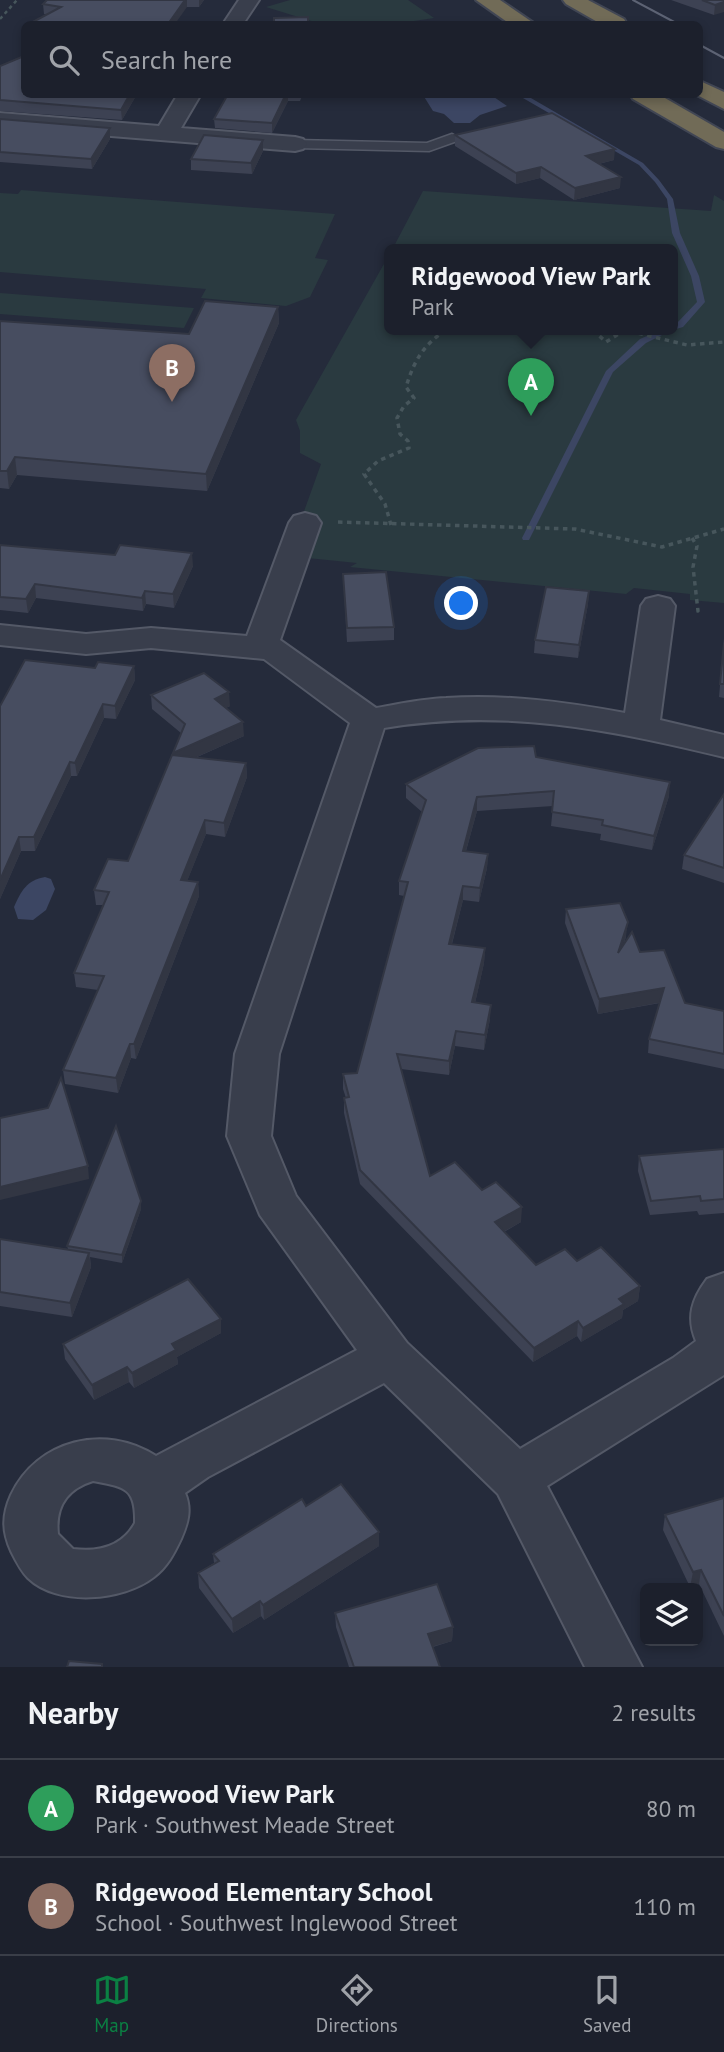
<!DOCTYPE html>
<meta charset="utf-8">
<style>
body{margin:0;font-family:"PT Sans",sans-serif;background:#252834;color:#f1f3f6}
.controls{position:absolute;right:21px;bottom:21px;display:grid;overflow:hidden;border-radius:10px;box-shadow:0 4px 10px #0003}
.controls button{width:63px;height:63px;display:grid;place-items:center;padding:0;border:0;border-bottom:2px solid #3a3e48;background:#1c202c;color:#f1f3f6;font:35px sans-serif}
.you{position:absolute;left:462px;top:604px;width:24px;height:24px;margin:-18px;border:5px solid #fff;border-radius:50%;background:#1a73e8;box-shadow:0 0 0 10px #1a73e833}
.badge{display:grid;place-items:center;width:46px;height:46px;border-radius:50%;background:#0b8043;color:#fff;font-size:23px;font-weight:700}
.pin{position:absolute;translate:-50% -58px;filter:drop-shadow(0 2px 4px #0008)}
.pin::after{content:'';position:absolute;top:37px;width:24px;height:21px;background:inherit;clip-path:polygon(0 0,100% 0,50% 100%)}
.popup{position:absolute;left:384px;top:244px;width:294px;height:91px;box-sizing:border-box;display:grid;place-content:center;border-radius:10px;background:#1c202c;filter:drop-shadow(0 2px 5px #0005);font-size:23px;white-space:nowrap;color:#a0a3a9}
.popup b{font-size:26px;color:#f1f3f6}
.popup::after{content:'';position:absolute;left:50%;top:100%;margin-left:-14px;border:14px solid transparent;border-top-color:#1c202c}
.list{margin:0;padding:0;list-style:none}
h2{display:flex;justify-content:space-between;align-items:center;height:91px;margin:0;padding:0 28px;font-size:30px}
h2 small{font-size:23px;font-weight:400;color:#a0a3a9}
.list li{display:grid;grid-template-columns:46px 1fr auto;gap:21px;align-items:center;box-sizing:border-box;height:98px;padding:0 28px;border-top:2px solid #3a3e48}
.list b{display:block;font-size:26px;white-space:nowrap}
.list p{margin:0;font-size:23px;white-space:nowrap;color:#a0a3a9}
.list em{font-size:23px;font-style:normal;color:#a0a3a9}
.icon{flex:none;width:38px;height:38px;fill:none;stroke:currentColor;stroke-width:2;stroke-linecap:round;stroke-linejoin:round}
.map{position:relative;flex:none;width:724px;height:1667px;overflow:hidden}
.search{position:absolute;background:#1c202c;box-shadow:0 4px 10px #0003;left:21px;right:21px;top:21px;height:77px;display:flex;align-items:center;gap:18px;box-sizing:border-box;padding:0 24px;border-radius:10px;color:#a0a3a9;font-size:26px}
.sheet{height:287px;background:#1c202c}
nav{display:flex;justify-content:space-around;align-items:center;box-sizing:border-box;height:98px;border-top:2px solid #3a3e48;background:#1c202c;font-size:19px;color:#a0a3a9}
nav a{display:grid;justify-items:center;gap:4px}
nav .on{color:#0b8043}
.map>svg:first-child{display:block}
.green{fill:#2a3a40}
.water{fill:#3c4663}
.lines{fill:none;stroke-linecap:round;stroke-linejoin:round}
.stream{fill:#3c4663;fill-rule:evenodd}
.service-casing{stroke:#545967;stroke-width:3}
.minor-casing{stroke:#545967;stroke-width:4}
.motorway-casing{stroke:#414654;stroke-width:4}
.path-far1{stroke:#47565c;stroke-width:2.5;stroke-dasharray:3.5 3.5;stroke-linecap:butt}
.path{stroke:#47565c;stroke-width:3.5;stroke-dasharray:4.5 4.5;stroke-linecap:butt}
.service{fill:#393e4c;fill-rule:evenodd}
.minor{fill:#393e4c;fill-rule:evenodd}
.motorway{fill:#716b57;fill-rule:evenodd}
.tram{stroke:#5d6374;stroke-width:2}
.wall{fill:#3d4253}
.shaded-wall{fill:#323643}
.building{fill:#474d60;stroke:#323643;stroke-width:2}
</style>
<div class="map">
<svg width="724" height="1667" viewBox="0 0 724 1667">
<rect width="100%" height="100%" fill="#252b3b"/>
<g class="green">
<polygon points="290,0 408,0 434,18 394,24 321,24 266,7"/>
<polygon points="21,190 335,214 315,258 328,260 310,297 286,306 201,298 206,289 0,272 0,193 18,194"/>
<polygon points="423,191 711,211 714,195 724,201 724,603 690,600 690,594 634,588 626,594 350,567 357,563 288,556 321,464 300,453 300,431 296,420 389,255 389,330 673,330 673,250 392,250"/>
<polygon points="0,293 194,308 184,328 0,314"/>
</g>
<g class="water">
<polygon points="423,95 491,95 507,106 480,115 470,123 454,123 444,114 433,111"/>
<path d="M45,877l6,2 4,10 -9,21 -13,10 -15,-1 -4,-12c7,-16 13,-27 31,-30z"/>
</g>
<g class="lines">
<g class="stream">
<polygon points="516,94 524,94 643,163 659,180 673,199 680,233 699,276 705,302 683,327 673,330 673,325 677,323 697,302 691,276 672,233 667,199 655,182 639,165"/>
<polygon points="661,330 672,330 646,343 613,372 529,540 523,540 522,538 606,371 640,339"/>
</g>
<g class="service-casing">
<polygon id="service" points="452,134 459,138 457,141 429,151 295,148 288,144 295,140 427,143"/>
</g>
<g class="minor-casing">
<g id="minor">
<polygon points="239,0 259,0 243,24 223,24"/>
<polygon points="178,94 201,94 181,128 295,137 303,139 307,144 303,149 295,151 0,127 0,113 159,126"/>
<path d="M305,513l11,3 5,7 -41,117 96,68c23,-4 46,-9 70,-10 60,-4 120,4 179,15l16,-107 5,-7 12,-3 12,3 5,7 -15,114 64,15v22c-117,-28 -219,-49 -340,-29l-105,326 -8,82 25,60 111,147 113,106 153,-91 23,-17c-10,-24 -4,-42 11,-62l17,-6v102l-177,111 95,181h-57l-87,-173 -114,-111 -176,94 -23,16c7,16 3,30 -4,46 -7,15 -14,28 -27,38 -31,24 -96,30 -126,1 -7,-7 -12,-17 -17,-27 -9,-20 -9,-36 0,-56 26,-55 94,-72 145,-39l201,-106 -97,-135 -33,-79 8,-82 115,-331 -86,-64 -113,-11 -65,6 -86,-9v-20l86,9 65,-6 96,8 42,-113 5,-7zM93,1481c32,6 43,7 42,42 -13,24 -37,29 -62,26l-15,-15c-3,-27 9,-45 35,-53z"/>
</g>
</g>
<g class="motorway-casing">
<g id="motorway">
<polygon points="476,0 500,0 535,24 510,24"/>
<polygon points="563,0 588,0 624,19 627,24 601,24 566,4"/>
<polygon points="700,81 724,92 724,109 695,94 700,94"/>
<polygon points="630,94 658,94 724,132 724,149 716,147 633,99"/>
</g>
</g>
<polyline class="path-far1" points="0,19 17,0"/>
<g class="path">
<polyline points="593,330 606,342 625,330 687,345 724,342"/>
<polyline points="338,522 575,529 662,547 724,529"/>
<path d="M391,525l-6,-21 -21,-30 14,-13 31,-13 -1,-7 -8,-7 -3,-16 7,-12 10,-8 -8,-11c8,-26 17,-42 40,-57"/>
<polyline points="692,538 697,546 693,567 698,611 694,610"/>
</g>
<use href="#service" class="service"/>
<use href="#minor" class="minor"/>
<use href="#motorway" class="motorway"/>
<g class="tram">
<polyline points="633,0 678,24"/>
<polyline points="700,45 724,58"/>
</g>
</g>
<g class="wall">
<polygon points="47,0 204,0 199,7 187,7 48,14 44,14 43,4"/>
<polygon points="671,0 724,0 714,15"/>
<polygon points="0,66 137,94 122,120 0,111"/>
<polygon points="228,94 303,94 300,101 288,101 272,133 215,128 214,119"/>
<polygon points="0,119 110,128 110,139 92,169 0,162"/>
<polygon points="455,135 614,160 599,164 620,188 574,200 540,178 516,184 455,146"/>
<polygon points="263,140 263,151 252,174 191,170 191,159"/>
<polygon points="278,307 279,323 207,491 17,475 9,489 0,488 0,321 189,334"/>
<polygon points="0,545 193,566 174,608 146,604 143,611 36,598 28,613 0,610"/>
<polygon points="343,574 394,627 394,640 347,642"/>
<polygon points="589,591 588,604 578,658 534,653 535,640"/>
<polygon points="724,638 724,698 719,697"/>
<polygon points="134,666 135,680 116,719 104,718 77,776 71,776 35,851 21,851 0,899 0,706 95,668"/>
<polygon points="151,695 230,706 226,708 244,736 195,758 246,763 247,777 225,837 206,834 187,881 198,882 199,896 136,1059 131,1058 118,1093 65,1084 63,1070 98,990 76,987 74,973 104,905 96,905 94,890 128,861 173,755 181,733 152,709"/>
<polygon points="536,757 669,796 652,850 600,840 601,834 551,826 553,806 477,811 466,851 488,854 487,868 479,902 463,900 452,944 485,948 484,963 475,1003 490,1019 484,1050 455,1046 449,1075 401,1069 430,1176 482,1190 521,1222 504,1232 536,1265 577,1261 640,1286 638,1301 623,1310 622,1318 581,1342 577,1336 533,1362 360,1184 344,1113 344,1098 346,1098 343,1089 343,1074 357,1073 404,896 399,895 399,881 422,812 406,798 406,784"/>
<polygon points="724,794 724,883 682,869 684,855"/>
<polygon points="566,909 626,936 624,945 640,952 685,1003 724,1011 724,1069 648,1053 649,1039 660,1003 598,1014 565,923"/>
<polygon points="724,1149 724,1213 699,1215 697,1211 650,1215 638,1171 639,1156"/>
<polygon points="141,1209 122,1263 90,1257 91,1267 72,1317 0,1306 0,1239 68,1249 67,1246"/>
<polygon points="221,1319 221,1333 177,1357 178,1364 134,1388 129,1382 94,1400 65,1359 63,1344"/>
<polygon points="724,1498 724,1636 699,1584 690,1587 663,1530 665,1515"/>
<polygon points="306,1506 379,1546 264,1620 261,1616 233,1633 199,1588 198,1573 214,1563 213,1554"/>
<polygon points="335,1613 453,1627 452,1641 433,1647 440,1667 349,1667 336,1627"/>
</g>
<g class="shaded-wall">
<polygon points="185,0 187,0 187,7 175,24 168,24"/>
<polygon points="199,0 204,0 199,7"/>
<polygon points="724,2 724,12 714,15 715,5"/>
<polygon points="130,94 137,94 122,120 121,110"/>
<polygon points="286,94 288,94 288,101 272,133 272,123"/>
<polygon points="110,128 110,139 92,169 91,159"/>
<polygon points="263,140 263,151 252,174 251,163"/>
<polygon points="615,149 614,160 585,167 586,156"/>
<polygon points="541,167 540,178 516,184 516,173"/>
<polygon points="621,177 620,188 574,200 575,188"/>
<polygon points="278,307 279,323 207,491 206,474"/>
<polygon points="15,457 17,475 9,489 7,471"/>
<polygon points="192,553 193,566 174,608 173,594"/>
<polygon points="35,584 36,598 28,613 26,599"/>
<polygon points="145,591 146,604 143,611 142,598"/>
<polygon points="589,591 588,604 578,658 579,645"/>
<polygon points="134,666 135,680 116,719 115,706"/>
<polygon points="229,692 230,706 216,712 215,699"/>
<polygon points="103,704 104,718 77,776 75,763"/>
<polygon points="243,722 244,736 174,767 173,753"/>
<polygon points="70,762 71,776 35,851 34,837"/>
<polygon points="246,763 247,777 225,837 224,823"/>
<polygon points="670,782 669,796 652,850 654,836"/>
<polygon points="477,797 477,811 462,865 463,851"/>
<polygon points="205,820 206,834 182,894 181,880"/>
<polygon points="19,837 21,851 0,899 0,880"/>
<polygon points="488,854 487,868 479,902 480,888"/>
<polygon points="198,882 199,896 136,1059 134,1044"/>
<polygon points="463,886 463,900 448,958 449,944"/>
<polygon points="628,922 626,936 617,967 618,953"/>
<polygon points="485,948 484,963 472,1017 472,1002"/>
<polygon points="664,988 663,1002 598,1014 599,999"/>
<polygon points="491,1005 490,1019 484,1050 485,1035"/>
<polygon points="456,1031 455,1046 449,1075 449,1061"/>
<polygon points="130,1044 131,1058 118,1093 116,1078"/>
<polygon points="88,1166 89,1179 0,1200 0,1187"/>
<polygon points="141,1201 141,1209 122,1263 122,1255"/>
<polygon points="522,1207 521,1222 494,1237 495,1222"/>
<polygon points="89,1253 91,1267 72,1317 70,1303"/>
<polygon points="640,1286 638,1301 623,1310 622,1318 581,1342 583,1328 619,1299"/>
<polygon points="221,1319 221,1333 177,1357 178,1364 134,1388 132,1373 172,1344"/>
<polygon points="578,1321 577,1336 533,1362 534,1348"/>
<polygon points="127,1367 129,1382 94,1400 92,1385"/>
<polygon points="379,1532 379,1546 264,1620 263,1605"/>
<polygon points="701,1570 699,1584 690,1587 693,1572"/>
<polygon points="260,1601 261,1616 233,1633 232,1619"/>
<polygon points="453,1627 452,1641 427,1648 428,1634"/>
</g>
<g class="building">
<polygon points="47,0 185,0 168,24 29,24 61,7 43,4"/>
<polygon points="702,0 724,0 724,2 715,5"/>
<polygon points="308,17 308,24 274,24 274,18"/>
<polygon points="24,56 24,94 130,94 121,110 0,100 0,66"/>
<polygon points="228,94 286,94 272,123 214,119"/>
<polygon points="552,113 615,149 586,156 621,177 575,188 541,167 516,173 455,135"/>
<polygon points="0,119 110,128 91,159 0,152"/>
<polygon points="204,135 263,140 251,163 191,159"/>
<polygon points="205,301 278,307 206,474 15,457 7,471 0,471 0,321 189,334"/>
<polygon points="0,545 115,555 120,545 192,553 173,594 145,591 142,598 35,584 26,599 0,597"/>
<polygon points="386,572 394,627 347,628 343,574"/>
<polygon points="546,587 589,591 579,645 535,640"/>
<polygon points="724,643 724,684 720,684"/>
<polygon points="25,660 95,668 98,662 134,666 115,706 103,704 75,763 70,762 34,837 19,837 0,880 0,706"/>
<polygon points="204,673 229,692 215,699 243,722 173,753 185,724 151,695"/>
<polygon points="534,746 536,757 670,782 654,836 602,825 603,820 552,812 554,791 477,797 463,851 488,854 480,888 463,886 449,944 485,948 472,1002 491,1005 485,1035 456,1031 449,1061 397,1054 430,1176 455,1162 482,1190 496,1182 522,1207 495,1222 536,1265 565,1249 577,1261 601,1247 640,1286 619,1299 624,1304 583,1328 578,1321 534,1348 360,1170 344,1098 349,1097 343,1074 357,1073 408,882 399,881 426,800 406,784 478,748"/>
<polygon points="172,755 246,763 224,823 205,820 181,880 198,882 134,1044 130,1044 116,1078 63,1070 104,976 74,973 109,892 94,890 108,859 128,861"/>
<polygon points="724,794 724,868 684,855"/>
<polygon points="620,903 628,922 618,953 632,932 640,952 664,950 685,1003 724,1011 724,1054 649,1039 664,988 599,999 566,909"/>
<polygon points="61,1078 88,1166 0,1187 0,1118 48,1108"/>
<polygon points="116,1126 141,1201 122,1255 67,1246"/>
<polygon points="724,1149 724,1199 701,1201 700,1196 651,1201 639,1156"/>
<polygon points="0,1239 89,1253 70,1303 0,1292"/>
<polygon points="188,1279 221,1319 172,1344 176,1350 132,1373 127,1367 92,1385 63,1344"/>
<polygon points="341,1484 379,1532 263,1605 260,1601 232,1619 198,1573 219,1561 213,1554 302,1499 306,1506"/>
<polygon points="724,1498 724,1616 701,1570 693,1572 665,1515"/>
<polygon points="437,1584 453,1627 428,1634 440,1667 354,1667 335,1613"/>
<polygon points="69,1661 102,1664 102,1667 67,1667"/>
</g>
</svg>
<div class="controls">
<button><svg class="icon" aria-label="layers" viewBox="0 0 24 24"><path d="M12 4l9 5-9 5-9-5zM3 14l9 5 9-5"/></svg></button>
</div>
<div class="you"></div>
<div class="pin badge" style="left:531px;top:416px;background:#2e9e5b">A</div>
<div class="popup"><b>Ridgewood View Park</b>Park</div>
<div class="pin badge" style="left:172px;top:402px;background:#8d6e63">B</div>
<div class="search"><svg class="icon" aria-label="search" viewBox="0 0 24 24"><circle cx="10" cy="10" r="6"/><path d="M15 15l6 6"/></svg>Search here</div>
</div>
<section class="sheet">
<h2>Nearby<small>2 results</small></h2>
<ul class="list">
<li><span class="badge" style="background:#2e9e5b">A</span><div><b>Ridgewood View Park</b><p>Park · Southwest Meade Street</p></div><em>80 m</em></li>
<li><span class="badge" style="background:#8d6e63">B</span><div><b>Ridgewood Elementary School</b><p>School · Southwest Inglewood Street</p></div><em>110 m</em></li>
</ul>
</section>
<nav>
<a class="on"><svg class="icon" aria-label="map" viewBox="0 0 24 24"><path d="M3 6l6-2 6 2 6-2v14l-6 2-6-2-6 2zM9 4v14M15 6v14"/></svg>Map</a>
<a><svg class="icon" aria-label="directions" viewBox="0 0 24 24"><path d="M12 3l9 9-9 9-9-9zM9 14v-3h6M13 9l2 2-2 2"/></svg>Directions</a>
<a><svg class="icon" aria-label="saved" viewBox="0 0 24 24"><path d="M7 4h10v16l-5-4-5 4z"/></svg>Saved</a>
</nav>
